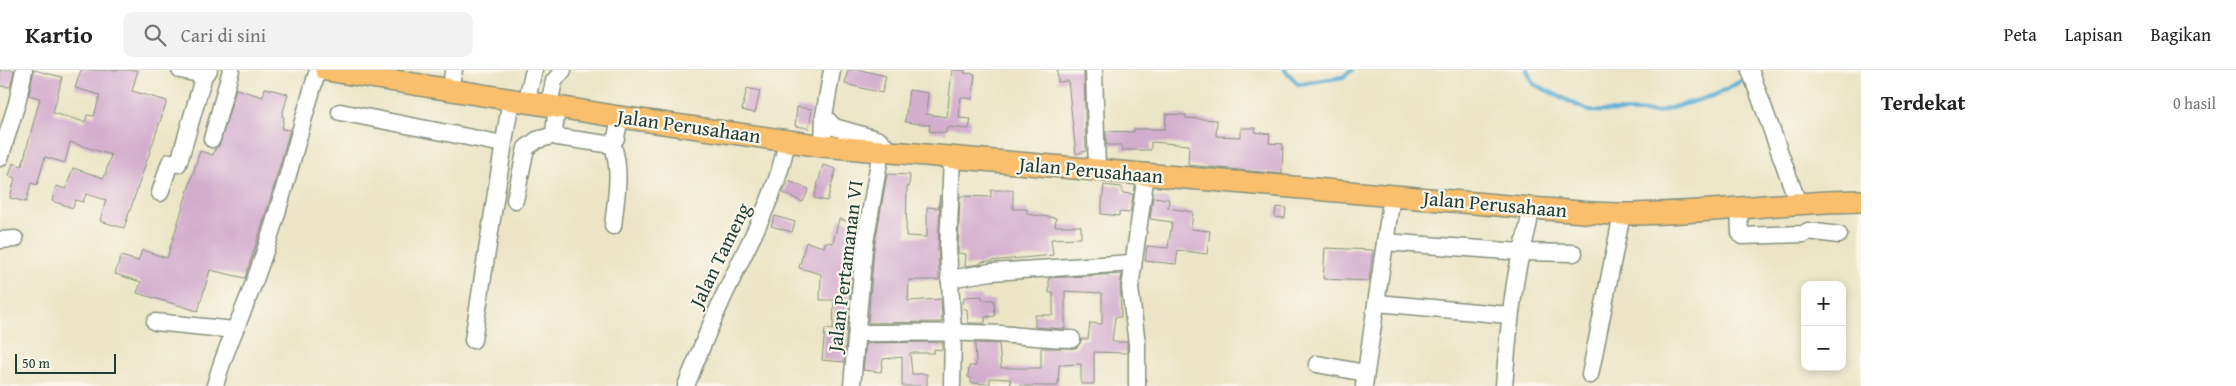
<!DOCTYPE html>
<html lang="id">
<meta charset="utf-8">
<style>
body{margin:0;font-family:"Gentium Book Plus",serif;background:#f2f2f2;color:#222}
.controls{position:absolute;right:15px;bottom:15px;display:grid;overflow:hidden;border-radius:10px;box-shadow:0 2px 8px #0003}
.controls button{width:45px;height:45px;display:grid;place-items:center;padding:0;border:0;border-bottom:1px solid #e0e0e0;background:#fff;color:#222;font:25px sans-serif}
.scale{position:absolute;left:15px;bottom:12px;width:101px;box-sizing:border-box;padding-left:5px;border:2px solid #1f3d34;border-top:0;font-size:14px;line-height:18px;white-space:nowrap;color:#1f3d34;-webkit-text-stroke:4px #fbf7ec;paint-order:stroke}
.list{margin:0;padding:0;list-style:none}
h2{display:flex;justify-content:space-between;align-items:center;height:65px;margin:0;padding:0 20px;font-size:21px}
h2 small{font-size:16px;font-weight:400;color:#767676}
.icon{flex:none;width:28px;height:28px;fill:none;stroke:currentColor;stroke-width:2;stroke-linecap:round;stroke-linejoin:round}
.map{position:relative;flex:none;width:1861px;height:316px;overflow:hidden}
header{display:flex;align-items:center;gap:30px;box-sizing:border-box;height:70px;padding:0 25px;background:#fff;border-bottom:1px solid #e0e0e0}
header strong{font-size:24px}
nav{display:flex;gap:28px;margin-inline-start:auto;font-size:18px}
.search{width:350px;height:45px;background:#f2f2f2;display:flex;align-items:center;gap:12px;box-sizing:border-box;padding:0 18px;border-radius:10px;color:#767676;font-size:19px}
main{display:flex}
aside{flex:1;background:#fff}
.map>svg:first-child{display:block}
.lines{fill:none;stroke-linecap:round;stroke-linejoin:round}
.stream{stroke:#54aad0;stroke-width:4.5}
.building{fill:#d3adce}
.minor-casing{stroke:#85917d;stroke-width:19}
.major-casing{stroke:#85917d;stroke-width:24}
.minor{stroke:#fff;stroke-width:16}
.major{stroke:#f9bf6d;stroke-width:21}
.labels{text-anchor:middle;stroke-width:4.5;stroke-linejoin:round;paint-order:stroke}
.street-label{font-size:20px;fill:#1f3d34;stroke:#fbf7ec}
</style>
<header>
<strong>Kartio</strong>
<div class="search"><svg class="icon" aria-label="search" viewBox="0 0 24 24"><circle cx="10" cy="10" r="6"/><path d="M15 15l6 6"/></svg>Cari di sini</div>
<nav><a>Peta</a><a>Lapisan</a><a>Bagikan</a></nav>
</header>
<main>
<div class="map">
<svg width="1861" height="316" viewBox="0 0 1861 316">
<rect width="100%" height="100%" fill="#fbf7ec"/>
<filter id="ink" filterUnits="userSpaceOnUse"><feTurbulence type="fractalNoise" baseFrequency=".02" numOctaves="2"/><feDisplacementMap in="SourceGraphic" scale="10" xChannelSelector="R" yChannelSelector="G"/><feConvolveMatrix kernelMatrix="1 2 1 2 8 2 1 2 1" color-interpolation-filters="sRGB"/></filter>
<filter id="wash" filterUnits="userSpaceOnUse"><feTurbulence type="fractalNoise" baseFrequency=".0096" numOctaves="4" result="noise"/><feDisplacementMap in="SourceGraphic" scale="20" xChannelSelector="R" yChannelSelector="G"/><feGaussianBlur stdDeviation="1.12" result="paint"/><feColorMatrix in="noise" values="0 0 0 0 0 0 0 0 0 0 0 0 0 0 0 0 0 1.4 0 .05"/><feComposite in="paint" operator="in"/></filter>
<g filter="url(#wash)">
<rect width="100%" height="100%" fill="#ebe5c6"/>
<g class="lines">
<g class="stream">
<polyline points="1285,0 1298,14 1343,7 1352,0"/>
<polyline points="1527,0 1534,14 1589,41 1657,42 1716,25 1748,7"/>
</g>
</g>
<g id="blocks">
<g class="building">
<polygon points="0,0 14,0 10,17 0,16"/>
<polygon points="34,0 62,7 53,43 85,52 87,45 94,46 100,25 75,18 81,0 138,0 132,21 167,31 124,158 100,151 106,130 86,124 83,132 75,130 73,138 52,131 56,116 66,119 73,98 104,108 111,85 70,72 65,93 45,87 37,115 31,113 26,132 10,128 15,108 9,106 13,93 22,96 40,28 29,25"/>
<polygon points="848,0 861,0 886,6 882,23 845,14"/>
<polygon points="952,0 965,0 964,3 975,4 972,29 961,27 959,48 971,49 969,59 947,57 946,63 929,61 930,55 905,52 909,20 928,23 926,44 947,47"/>
<polygon points="1057,0 1084,0 1086,81 1076,84 1068,11 1058,12"/>
<polygon points="265,18 288,24 282,46 284,47 282,59 290,60 268,137 245,208 210,200 198,241 137,223 141,212 115,204 121,186 138,191 142,180 167,188 200,81 213,85 215,79 219,76 236,19 263,27"/>
<polygon points="747,18 760,21 755,43 742,40"/>
<polygon points="797,37 812,39 809,58 795,56"/>
<polygon points="1166,44 1186,45 1186,48 1217,50 1216,66 1241,67 1241,58 1256,58 1255,62 1270,64 1269,73 1283,74 1282,104 1188,95 1189,75 1151,72 1151,80 1122,80 1122,75 1106,75 1106,61 1134,62 1134,59 1165,59"/>
<polygon points="823,95 836,99 827,131 814,128"/>
<polygon points="887,104 910,105 909,117 907,117 906,166 927,167 927,137 938,138 940,125 938,179 939,210 909,210 908,231 941,229 942,252 868,253 874,179"/>
<polygon points="788,111 809,119 803,132 783,123"/>
<polygon points="1104,115 1122,117 1122,123 1133,124 1130,143 1119,142 1119,146 1101,144"/>
<polygon points="991,120 1013,120 1013,139 1027,139 1027,144 1056,148 1055,156 1081,156 1081,168 1051,169 1053,185 981,192 981,194 965,196 966,184 958,183 960,126 991,127"/>
<polygon points="1153,127 1169,129 1168,138 1193,142 1191,159 1210,161 1207,184 1178,180 1176,194 1145,191 1147,176 1168,178 1172,152 1150,149"/>
<polygon points="1276,137 1286,138 1285,148 1275,147"/>
<polygon points="775,146 795,152 792,162 771,156"/>
<polygon points="839,149 858,154 854,177 844,292 822,290 825,259 833,260 834,230 820,230 821,204 799,198 806,172 824,177 825,172 833,173"/>
<polygon points="1325,178 1373,180 1369,211 1323,209"/>
<polygon points="1122,204 1120,217 1121,247 1115,247 1112,272 1127,272 1127,283 1094,282 1094,314 1081,314 1081,294 1059,295 1058,316 1011,316 1010,309 990,308 990,314 971,313 971,308 968,307 969,296 976,296 975,273 999,274 1001,298 1041,298 1041,278 1076,278 1082,269 1088,269 1090,253 1102,254 1102,223 1065,221 1065,259 1035,257 1035,245 1053,245 1053,223 1049,223 1049,208"/>
<polygon points="982,226 982,230 994,230 995,246 985,247 985,253 968,253 967,239 963,239 964,227"/>
<polygon points="942,272 942,280 934,279 934,283 910,283 912,304 927,304 927,316 902,316 902,287 883,289 881,302 863,300 866,273"/>
</g>
</g>
</g>
<g filter="url(#ink)">
<use href="#blocks" fill-opacity="0" stroke="#85917d" stroke-width="1"/>
<g class="lines">
<g class="minor-casing">
<g id="minor">
<polyline points="180,0 204,5 209,0"/>
<polyline points="1094,0 1097,100"/>
<polyline points="1750,0 1798,133"/>
<polyline points="449,20 454,0"/>
<polyline points="526,32 534,0"/>
<polyline points="549,35 554,11 563,0"/>
<polyline points="557,37 554,62 557,67 606,74 612,73 616,68 620,47"/>
<polyline points="340,42 503,74"/>
<polyline points="824,46 834,57 876,69 882,72 891,82"/>
<polyline points="212,69 231,0"/>
<path d="M612,73c10,27 4,55 1,83"/>
<polyline points="823,76 824,46 832,0"/>
<polyline points="0,88 17,33 24,0"/>
<polyline points="952,88 948,179 953,262 952,316"/>
<polyline points="160,123 170,92 178,94 181,85 204,5"/>
<polyline points="515,130 526,78 537,70 555,65"/>
<polyline points="1739,139 1740,163 1742,166 1804,164 1808,161 1839,165"/>
<polyline points="0,170 15,169"/>
<polyline points="1385,172 1521,182 1574,183"/>
<polyline points="949,209 991,202 1133,193"/>
<polyline points="1377,233 1509,245"/>
<polyline points="155,252 234,260"/>
<path d="M858,263c47,0 95,-2 142,1 24,2 48,5 72,5"/>
<polyline points="473,270 511,28"/>
<polyline points="1317,294 1365,303"/>
<polyline points="1590,305 1622,144"/>
<path d="M215,316c8,-33 23,-61 35,-93 28,-72 45,-149 68,-223"/>
<path d="M686,316c14,-35 28,-71 45,-105 22,-47 47,-89 56,-141"/>
<polyline points="852,316 864,178 881,81"/>
<polyline points="1137,316 1137,274 1130,218 1146,104"/>
<polyline points="1364,316 1392,125"/>
<path d="M1504,316c3,-39 6,-76 13,-114 4,-22 12,-42 14,-64"/>
</g>
</g>
<g class="major-casing">
<path id="major" d="M326,0l294,47 203,29 708,62c30,2 61,6 91,6 80,0 159,-12 239,-13"/>
</g>
<use href="#minor" class="minor"/>
<use href="#major" class="major"/>
</g>
</g>
<g class="labels">
<g class="street-label">
<text transform="translate(689 56) rotate(8)" y="7">Jalan Perusahaan</text>
<text transform="translate(1091 100) rotate(5)" y="7">Jalan Perusahaan</text>
<text transform="translate(1495 134) rotate(5)" y="7">Jalan Perusahaan</text>
<text transform="translate(720 185) rotate(-64)" y="7">Jalan Tameng</text>
<text transform="translate(845 196) rotate(-83)" y="7">Jalan Pertamanan VI</text>
</g>
</g>
</svg>
<div class="controls">
<button>+</button>
<button>−</button>
</div>
<div class="scale">50 m</div>
</div>
<aside>
<h2>Terdekat<small>0 hasil</small></h2>
<ul class="list">
</ul>
</aside>
</main>
